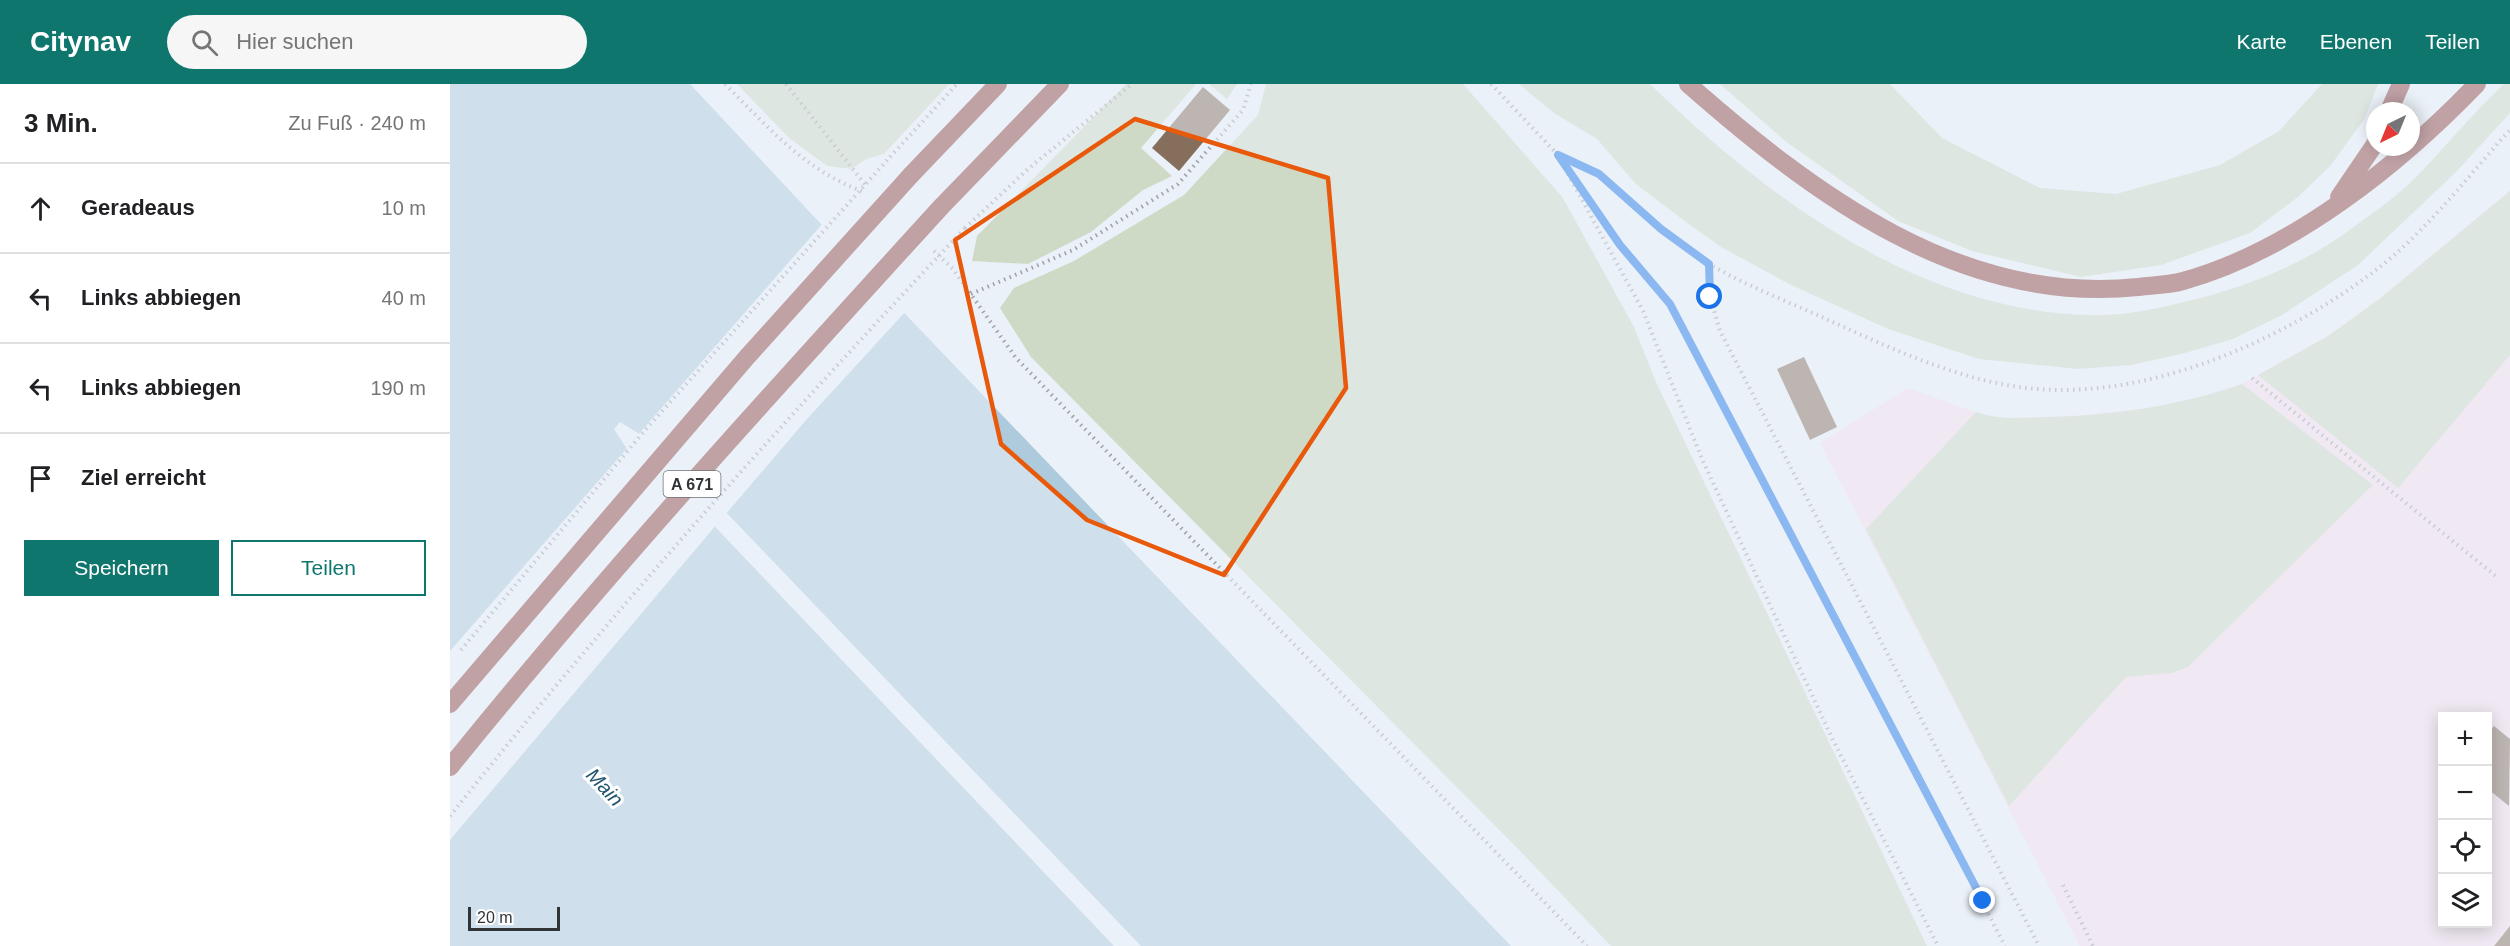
<!DOCTYPE html>
<html lang="de">
<meta charset="utf-8">
<style>
body{margin:0;font-family:Arial,sans-serif;background:#f6f6f6;color:#202124}
.controls{position:absolute;right:18px;bottom:18px;display:grid;overflow:hidden;border-radius:0px;box-shadow:0 3px 15px #0003}
.controls button{width:54px;height:54px;display:grid;place-items:center;padding:0;border:0;border-bottom:2px solid #e0e0e0;background:#fff;color:#202124;font:30px sans-serif}
.compass{position:absolute;left:1916px;top:18px;width:54px;height:54px;border-radius:50%;background:#fff;box-shadow:0 3px 15px #0003;rotate:223deg}
.scale{position:absolute;left:18px;bottom:15px;width:92px;box-sizing:border-box;padding-left:6px;border:3px solid #313436;border-top:0;font-size:16px;line-height:21px;white-space:nowrap;color:#313436;-webkit-text-stroke:4px #fff;paint-order:stroke}
.stop{position:absolute;width:18px;height:18px;margin:-14px;border:4px solid #1a73e8;border-radius:50%;background:#fff}
.stop.end{background:#1a73e8;border-color:#fff;box-shadow:0 2px 6px #0008}
.list{margin:0;padding:0;list-style:none}
h2{display:flex;justify-content:space-between;align-items:center;height:78px;margin:0;padding:0 24px;font-size:26px}
h2 small{font-size:20px;font-weight:400;color:#757577}
.list li{display:grid;grid-template-columns:39px 1fr auto;gap:18px;align-items:center;box-sizing:border-box;height:90px;padding:0 24px;border-top:2px solid #e0e0e0}
.list b{display:block;font-size:22px;white-space:nowrap}
.list em{font-size:20px;font-style:normal;color:#757577}
.actions{display:flex;gap:12px;padding:18px 24px}
.actions a{flex:1;padding:14px 0;border:2px solid #0f766e;border-radius:0px;text-align:center;font-size:21px;color:#0f766e}
.actions .main{background:#0f766e;color:#fff}
.icon{flex:none;width:33px;height:33px;fill:none;stroke:currentColor;stroke-width:2;stroke-linecap:round;stroke-linejoin:round}
.map{position:relative;flex:none;width:2060px;height:862px;overflow:hidden}
header{display:flex;align-items:center;gap:36px;box-sizing:border-box;height:84px;padding:0 30px;background:#0f766e;color:#fff}
header strong{font-size:28px}
nav{display:flex;gap:33px;margin-inline-start:auto;font-size:21px}
.search{width:420px;height:54px;background:#f6f6f6;display:flex;align-items:center;gap:15px;box-sizing:border-box;padding:0 21px;border-radius:33px;color:#757577;font-size:22px}
main{display:flex}
aside{flex:1;background:#fff}
.map>svg:first-child{display:block}
.commercial{fill:#f5dfee;fill-rule:evenodd}
.green{fill:#cedac5}
.water{fill:#aecbdd}
.pier{fill:#ebf1f8}
.building{fill:#866e5c}
.lines{fill:none;stroke-linecap:round;stroke-linejoin:round}
.path{stroke:#9da2a7;stroke-width:4;stroke-dasharray:1.5 4.5;stroke-linecap:butt}
.motorway{stroke:#8c4342;stroke-width:18}
.path-bridge{stroke:#9da2a7;stroke-width:4;stroke-dasharray:1.5 4.5;stroke-linecap:butt}
.motorway-bridge{stroke:#8c4342;stroke-width:18}
.route{stroke:#1a73e8;stroke-width:8}
.marked{fill:none;stroke:#e8590c;stroke-width:4.5;stroke-linejoin:round}
.labels{text-anchor:middle;stroke-width:6;stroke-linejoin:round;paint-order:stroke}
.shield{fill:#fff;stroke:#6f7172;stroke-width:1.5}
.shield-label{font-size:16px;font-weight:bold;fill:#313436}
.water-label{font-size:20px;font-style:italic;fill:#21556f;stroke:#fff}
</style>
<header>
<strong>Citynav</strong>
<div class="search"><svg class="icon" aria-label="search" viewBox="0 0 24 24"><circle cx="10" cy="10" r="6"/><path d="M15 15l6 6"/></svg>Hier suchen</div>
<nav><a>Karte</a><a>Ebenen</a><a>Teilen</a></nav>
</header>
<main>
<aside>
<h2>3 Min.<small>Zu Fuß · 240 m</small></h2>
<ul class="list">
<li><svg class="icon" aria-label="ahead" viewBox="0 0 24 24"><path d="M12 20V5M6 11l6-6 6 6"/></svg><div><b>Geradeaus</b></div><em>10 m</em></li>
<li><svg class="icon" aria-label="left" viewBox="0 0 24 24"><path d="M17 20v-9H6M10 6l-5 5 5 5"/></svg><div><b>Links abbiegen</b></div><em>40 m</em></li>
<li><svg class="icon" aria-label="left" viewBox="0 0 24 24"><path d="M17 20v-9H6M10 6l-5 5 5 5"/></svg><div><b>Links abbiegen</b></div><em>190 m</em></li>
<li><svg class="icon" aria-label="arrive" viewBox="0 0 24 24"><path d="M6 21V4h12l-3 4 3 4H6"/></svg><div><b>Ziel erreicht</b></div></li>
</ul>
<div class="actions"><a class="main">Speichern</a><a>Teilen</a></div>
</aside>
<div class="map">
<svg width="2060" height="862" viewBox="0 0 2060 862">
<rect width="100%" height="100%" fill="#ebf1f8"/>
<path class="commercial" d="M2060,107v755h-430l-260,-503 88,-55 87,31 80,-3 77,-8 49,-9 41,-15 86,-48 50,-36zM1992,632h46v208h-46z"/>
<g class="green">
<polygon points="287,0 499,0 434,70 416,75 402,85 377,82 339,54"/>
<polygon points="676,0 746,0 691,64 722,92 693,106 641,148 578,180 522,177 527,152"/>
<polygon points="759,0 787,0 777,15"/>
<polygon points="816,0 1013,0 1113,114 1184,243 1206,298 1477,862 1161,862 1072,769 581,273 550,224 564,204 624,177 734,111 808,31"/>
<path d="M1069,0h131c118,115 271,229 443,231 35,1 70,-8 104,-16 56,-15 108,-36 154,-70 23,-17 48,-34 67,-54 29,-30 56,-63 86,-91h6v29l-54,59 -98,93 -76,50 -49,24 -48,14 -54,12 -53,4 -99,-10 -91,-30 -97,-44 -70,-38 -35,-25 -50,-38 -39,-45 -43,-26z"/>
<polygon points="1270,0 1440,0 1492,54 1590,104 1666,110 1770,81 1829,47 1872,0 1928,0 1915,34 1881,81 1848,113 1800,149 1711,181 1631,193 1522,167 1448,137 1335,57"/>
<polygon points="2060,107 2060,271 1948,404 1808,291 1878,252 1928,216"/>
<path d="M1792,300l131,101 -185,182 -16,6 -46,4 -117,129 -143,-277 110,-117c23,8 44,6 68,5 68,-1 134,-11 198,-33z"/>
</g>
<polygon class="water" points="0,0 240,0 459,234 1061,862 691,862 272,424 191,351 170,338 164,345 177,365 251,428 664,862 0,862"/>
<g class="pier">
<polygon points="374,138 456,227 357,335 275,431 187,352"/>
<polygon points="179,362 253,425 267,440 0,756 0,567"/>
</g>
<g class="building">
<polygon points="753,3 780,26 729,87 702,64"/>
<polygon points="1354,273 1387,343 1360,356 1327,285"/>
<polygon points="2044,642 2060,655 2059,722 2038,705 2038,649"/>
<polygon points="2060,842 2060,862 2044,862"/>
</g>
<g class="lines">
<g class="path">
<path d="M275,0c43,43 81,88 140,108"/>
<polyline points="336,0 417,103"/>
<polyline points="1041,0 1108,71 1170,161 1220,220 1555,862"/>
<path d="M1108,71c60,21 97,78 151,109 36,21 77,37 115,54 64,29 133,62 203,70 119,14 257,-48 349,-118 51,-39 91,-93 134,-140"/>
<polyline points="440,73 507,0"/>
<polyline points="1118,90 1193,227 1252,375 1383,656 1488,862"/>
<polyline points="515,144 578,85 682,0"/>
<polyline points="484,167 503,185 566,274 1137,862"/>
<polyline points="1259,180 1260,213 1270,247 1589,862"/>
<polyline points="521,210 623,166 728,100 793,26 801,0"/>
<polyline points="1802,294 2047,493"/>
<polyline points="1613,801 1643,862"/>
</g>
<g class="motorway">
<path d="M1238,0c125,110 274,222 450,203 15,-2 31,-2 45,-6 109,-30 217,-117 294,-197"/>
<polyline points="1939,27 1951,0"/>
<polyline points="461,91 548,0"/>
<polyline points="1889,113 1925,60"/>
<polyline points="491,123 610,0"/>
</g>
<g class="path-bridge">
<polyline points="11,566 196,345 440,73"/>
<path d="M0,732c162,-204 336,-398 515,-588"/>
</g>
<g class="motorway-bridge">
<polyline points="0,620 297,273 461,91"/>
<path d="M0,683c156,-193 324,-377 491,-560"/>
</g>
</g>
<g class="lines">
<polyline class="route" points="1260,213 1259,180 1211,145 1149,90 1108,71 1170,161 1220,220 1533,817"/>
</g>
<path d="M0 0H2060V862H0ZM685,35l193,59 18,210 -122,187 -137,-55 -86,-76 -46,-204z" fill="#ebf1f8" fill-opacity=".55" fill-rule="evenodd"/>
<path class="marked" d="M685,35l193,59 18,210 -122,187 -137,-55 -86,-76 -46,-204z"/>
<g class="labels">
<rect class="shield" x="213.5" y="387" width="57" height="26" rx="4.5"/>
<g class="shield-label">
<text x="242" y="406">A 671</text>
</g>
<g class="water-label">
<text transform="translate(155 703) rotate(47)" y="7">Main</text>
</g>
</g>
</svg>
<div class="controls">
<button>+</button>
<button>−</button>
<button><svg class="icon" aria-label="locate" viewBox="0 0 24 24"><circle cx="12" cy="12" r="6"/><path d="M12 2v4M12 18v4M2 12h4M18 12h4"/></svg></button>
<button><svg class="icon" aria-label="layers" viewBox="0 0 24 24"><path d="M12 4l9 5-9 5-9-5zM3 14l9 5 9-5"/></svg></button>
</div>
<svg class="compass" viewBox="-18 -18 36 36"><path d="M0-13l5 13h-10z" fill="#e53935"/><path d="M0 13l5-13h-10z" fill="#757577"/></svg>
<div class="scale">20 m</div>
<div class="stop" style="left:1260px;top:213px"></div>
<div class="stop end" style="left:1533px;top:817px"></div>
</div>
</main>
